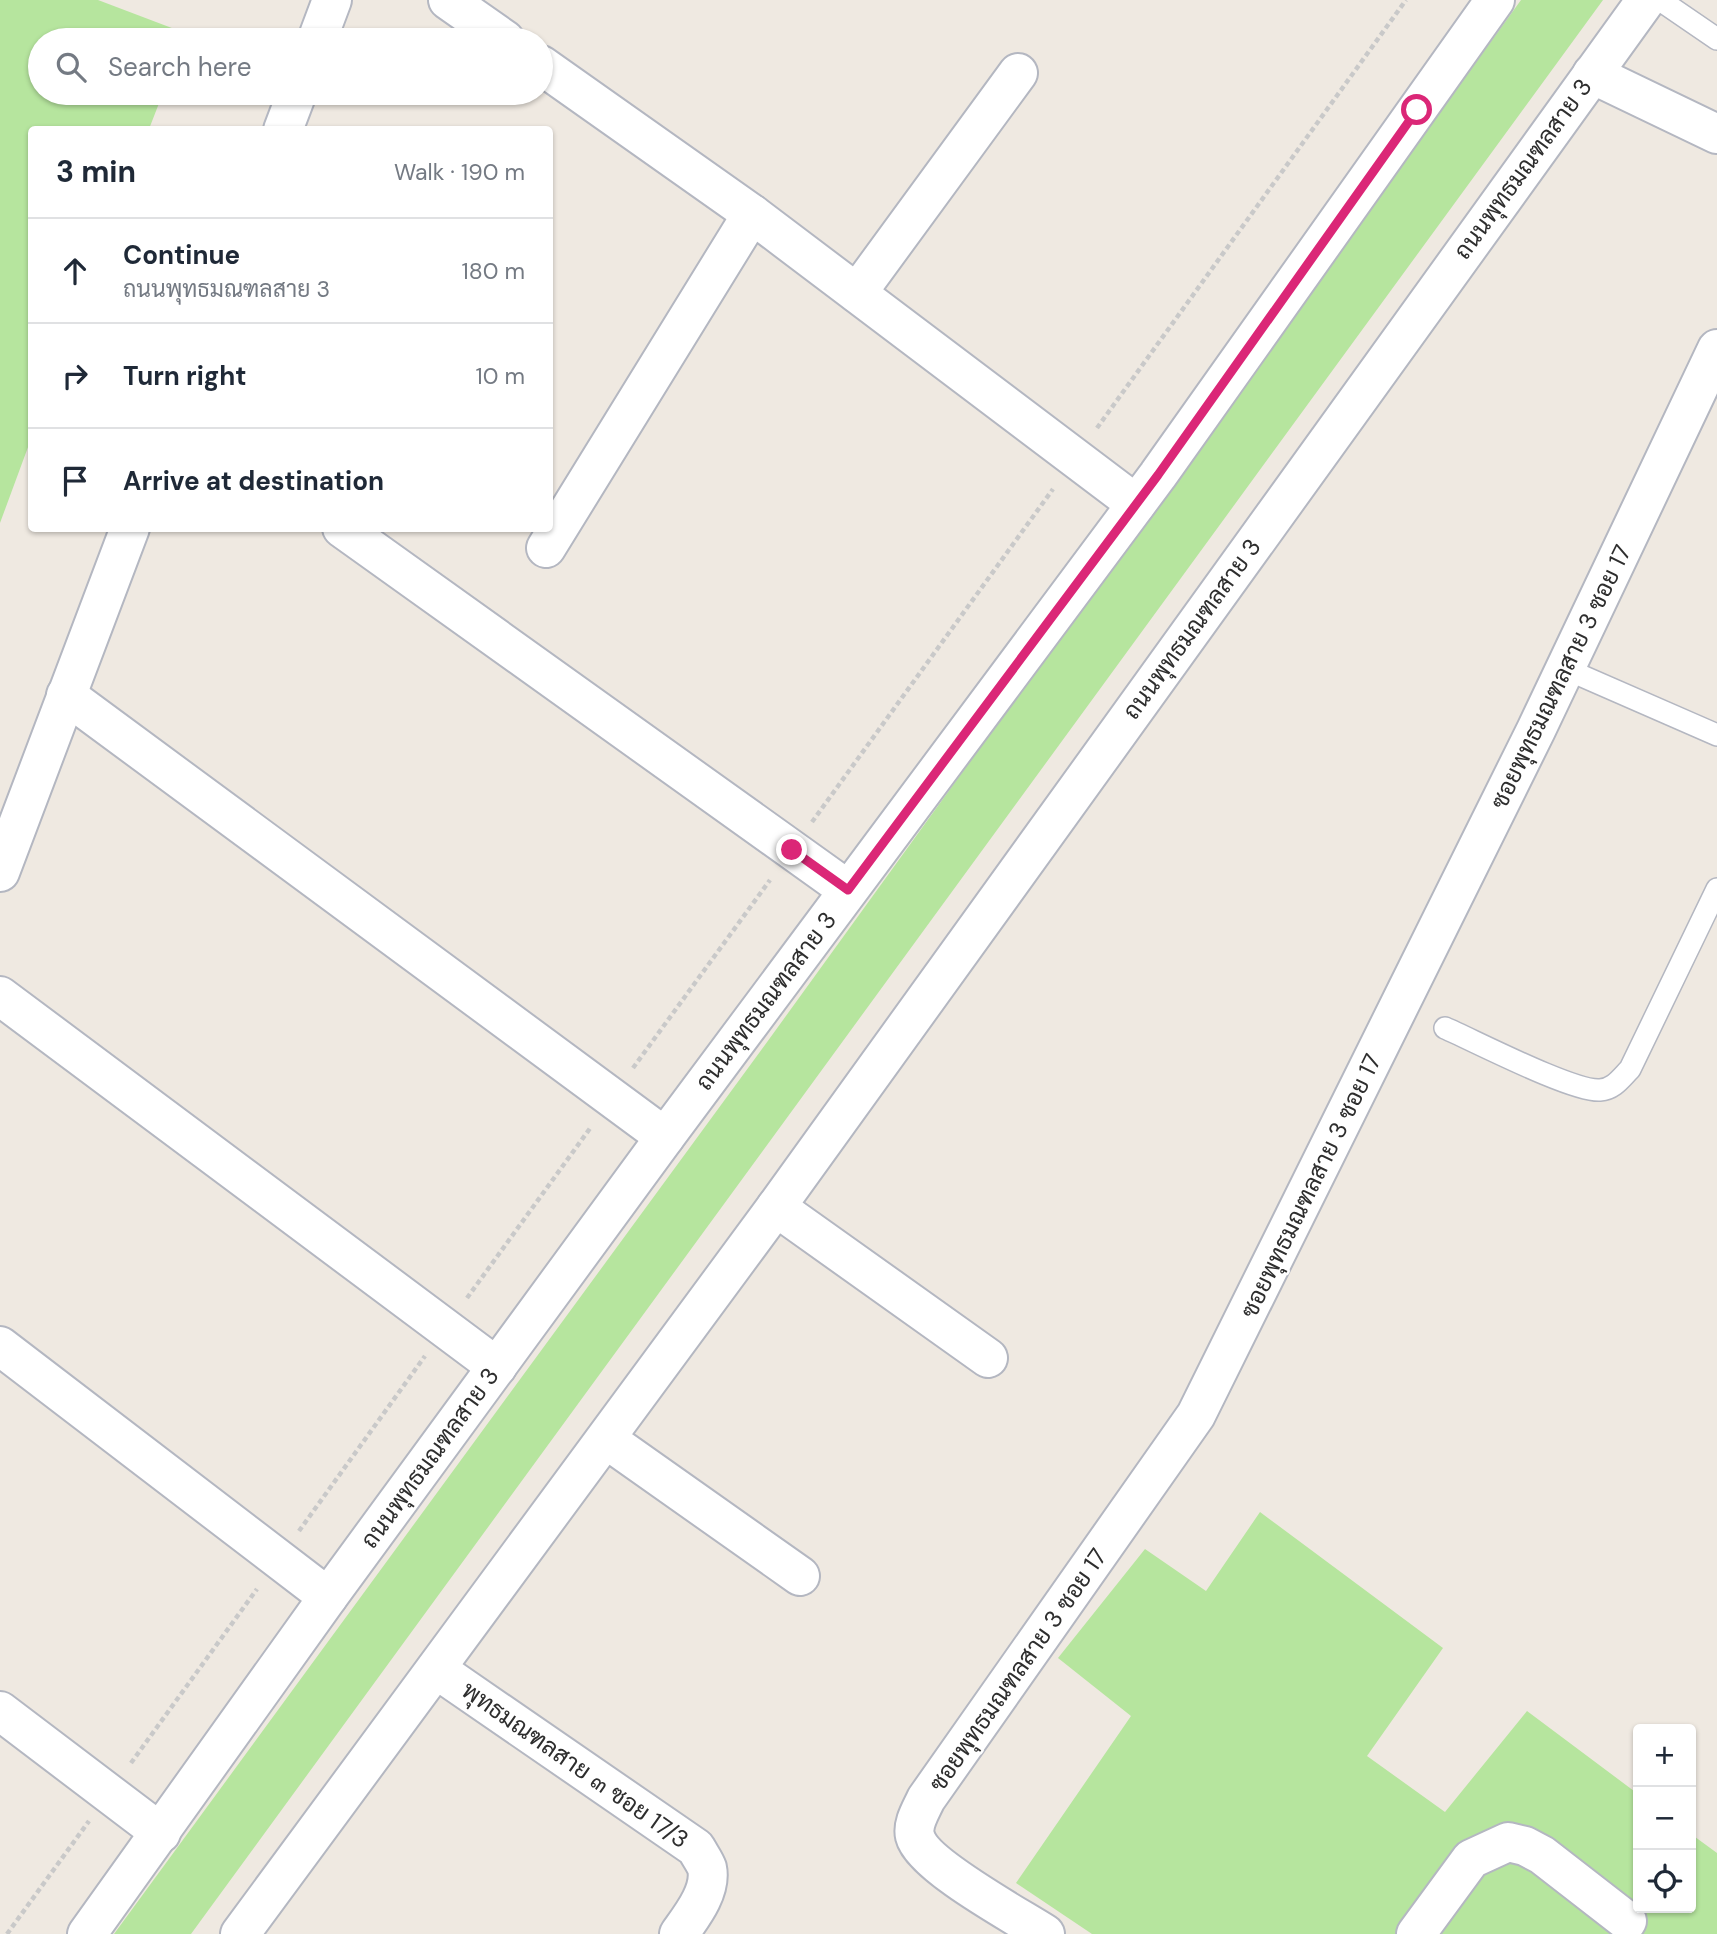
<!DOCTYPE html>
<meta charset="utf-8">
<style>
body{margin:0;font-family:"DM Sans",Sarabun,sans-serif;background:#f2f2f3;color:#1f2937}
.controls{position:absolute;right:21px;bottom:21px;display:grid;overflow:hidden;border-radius:7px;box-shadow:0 2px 5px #0004}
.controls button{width:63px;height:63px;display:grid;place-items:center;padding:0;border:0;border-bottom:2px solid #e0e1e3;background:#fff;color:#1f2937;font:35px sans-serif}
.stop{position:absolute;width:21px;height:21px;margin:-16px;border:5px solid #db2777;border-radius:50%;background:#fff}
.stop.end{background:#db2777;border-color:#fff;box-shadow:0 2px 7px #0008}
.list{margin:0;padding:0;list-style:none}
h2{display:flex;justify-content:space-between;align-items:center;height:91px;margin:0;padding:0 28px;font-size:30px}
h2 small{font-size:23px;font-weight:400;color:#747a83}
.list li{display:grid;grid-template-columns:46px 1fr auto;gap:21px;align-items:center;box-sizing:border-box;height:105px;padding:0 28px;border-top:2px solid #e0e1e3}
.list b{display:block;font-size:26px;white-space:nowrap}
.list p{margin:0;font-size:23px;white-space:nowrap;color:#747a83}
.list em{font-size:23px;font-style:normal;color:#747a83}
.icon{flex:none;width:38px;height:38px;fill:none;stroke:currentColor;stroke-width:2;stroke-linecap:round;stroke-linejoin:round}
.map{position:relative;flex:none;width:1717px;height:1934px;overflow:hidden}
.search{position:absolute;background:#fff;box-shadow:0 2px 5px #0004;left:28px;top:28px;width:525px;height:77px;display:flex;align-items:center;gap:18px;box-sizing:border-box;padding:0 24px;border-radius:38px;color:#747a83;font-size:26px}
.panel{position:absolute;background:#fff;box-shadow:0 2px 5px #0004;left:28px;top:126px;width:525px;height:406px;border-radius:7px}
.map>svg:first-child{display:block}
.green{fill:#b6e59e}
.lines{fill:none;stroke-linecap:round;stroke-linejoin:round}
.lane-casing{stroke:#b4b7c1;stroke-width:24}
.street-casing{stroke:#b4b7c1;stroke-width:42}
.secondary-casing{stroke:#b4b7c1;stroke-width:42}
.path{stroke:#c9c9c9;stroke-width:4.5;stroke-dasharray:5 3.5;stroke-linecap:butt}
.lane{stroke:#fff;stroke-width:21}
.street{stroke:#fff;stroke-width:38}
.secondary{stroke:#fff;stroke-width:38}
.route{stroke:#db2777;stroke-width:9}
.labels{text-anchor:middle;stroke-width:5;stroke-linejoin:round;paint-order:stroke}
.street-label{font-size:24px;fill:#2e2e2e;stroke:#fff}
</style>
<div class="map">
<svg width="1717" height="1934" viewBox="0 0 1717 1934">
<rect width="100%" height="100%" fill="#efe9e1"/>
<g class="green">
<polygon points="0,0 98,0 185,33 183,40 40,40 40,93 163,93 149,129 32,130 31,439 0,523"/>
<polygon points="1521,0 1603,0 191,1934 114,1934 770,1038"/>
<polygon points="1260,1512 1443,1648 1367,1756 1445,1812 1527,1711 1638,1794 1638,1908 1691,1908 1691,1834 1717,1853 1717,1934 1092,1934 1016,1883 1131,1716 1058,1658 1145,1549 1206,1591"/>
</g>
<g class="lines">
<g class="lane-casing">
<g id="lane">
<polyline points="1660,0 1717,39"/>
<polyline points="1566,669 1717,735"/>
<path d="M1445,1028c30,13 128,64 155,62 14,-1 21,-12 30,-21l87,-180"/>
</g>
</g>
<g class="street-casing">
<g id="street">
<polyline points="448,0 505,40"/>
<polyline points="317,40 332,0"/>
<polyline points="541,65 752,214 1136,504"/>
<polyline points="1592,74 1717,134"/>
<polyline points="283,130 297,93"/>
<polyline points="857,293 1018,73"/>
<polyline points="342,528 848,890"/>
<polyline points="546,548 752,214"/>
<polyline points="66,695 665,1137"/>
<polyline points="0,872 130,528"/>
<polyline points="0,996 497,1367"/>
<polyline points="776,1207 988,1358"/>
<polyline points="0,1346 328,1597"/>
<polyline points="606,1439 800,1576"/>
<path d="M436,1669l260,179c3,6 9,14 11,20 5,23 -16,49 -28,66"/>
<polyline points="0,1711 161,1833"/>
<path d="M1045,1934c-28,-18 -123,-69 -130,-98 -3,-12 6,-26 11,-37l270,-384 340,-685 181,-381"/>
<polyline points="1416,1934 1471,1859 1508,1842 1525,1846 1542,1855 1627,1921"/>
</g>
</g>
<g class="secondary-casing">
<g id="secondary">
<polyline points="87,1934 328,1597 665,1137 1158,475 1495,0"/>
<polyline points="240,1934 776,1207 1646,0"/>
</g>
</g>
<g class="path">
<polyline points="1097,428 1406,0"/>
<polyline points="812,822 1053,489"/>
<polyline points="633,1068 770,880"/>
<polyline points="467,1298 591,1127"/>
<polyline points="299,1531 425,1356"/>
<polyline points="131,1763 257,1589"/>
<polyline points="7,1934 89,1821"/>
</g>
<use href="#lane" class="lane"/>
<use href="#street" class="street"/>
<use href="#secondary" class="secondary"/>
</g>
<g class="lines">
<polyline class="route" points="792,850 848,890 1158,475 1417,110"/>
</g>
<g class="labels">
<g class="street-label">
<text transform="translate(1523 169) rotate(-54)" y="8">ถนนพุทธมณฑลสาย 3</text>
<text transform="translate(1192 629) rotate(-54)" y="8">ถนนพุทธมณฑลสาย 3</text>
<text transform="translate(1561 677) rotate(-64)" y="8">ซอยพุทธมณฑลสาย 3 ซอย 17</text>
<text transform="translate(766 1001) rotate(-53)" y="8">ถนนพุทธมณฑลสาย 3</text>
<text transform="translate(1311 1186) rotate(-64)" y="8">ซอยพุทธมณฑลสาย 3 ซอย 17</text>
<text transform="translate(430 1458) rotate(-54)" y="8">ถนนพุทธมณฑลสาย 3</text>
<text transform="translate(1018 1670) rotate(-55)" y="8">ซอยพุทธมณฑลสาย 3 ซอย 17</text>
<text transform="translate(575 1765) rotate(35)" y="8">พุทธมณฑลสาย ๓ ซอย 17/3</text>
</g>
</g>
</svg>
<div class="controls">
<button>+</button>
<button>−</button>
<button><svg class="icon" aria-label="locate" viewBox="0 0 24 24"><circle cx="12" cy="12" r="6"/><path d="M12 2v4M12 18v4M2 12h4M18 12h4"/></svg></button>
</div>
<div class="stop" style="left:1417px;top:110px"></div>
<div class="stop end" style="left:792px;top:850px"></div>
<div class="search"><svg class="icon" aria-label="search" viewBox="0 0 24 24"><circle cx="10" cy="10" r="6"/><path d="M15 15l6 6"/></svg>Search here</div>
<section class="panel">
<h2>3 min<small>Walk · 190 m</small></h2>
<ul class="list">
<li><svg class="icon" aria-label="ahead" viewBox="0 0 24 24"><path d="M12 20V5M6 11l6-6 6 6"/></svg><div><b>Continue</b><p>ถนนพุทธมณฑลสาย 3</p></div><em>180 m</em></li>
<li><svg class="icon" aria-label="right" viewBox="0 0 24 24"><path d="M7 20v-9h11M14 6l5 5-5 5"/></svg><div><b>Turn right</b></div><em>10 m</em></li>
<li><svg class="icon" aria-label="arrive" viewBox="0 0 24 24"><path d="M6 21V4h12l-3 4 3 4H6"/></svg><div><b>Arrive at destination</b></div></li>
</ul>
</section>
</div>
